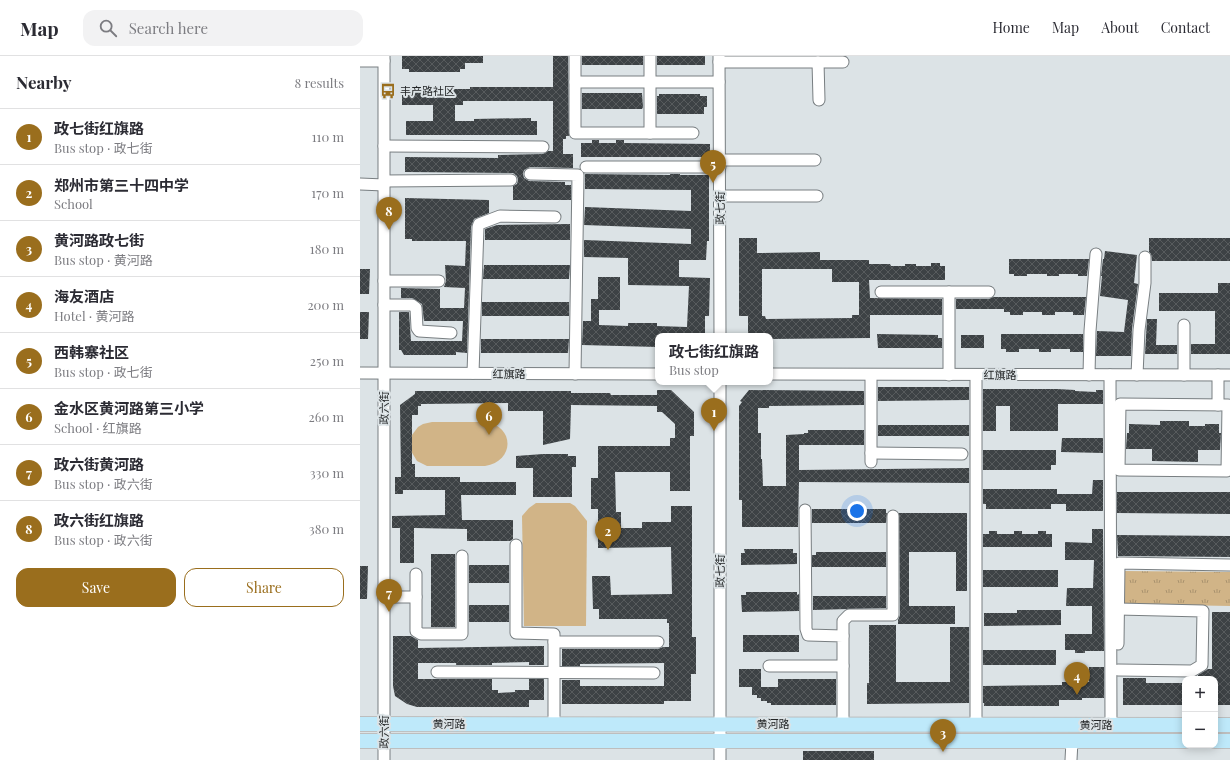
<!DOCTYPE html>
<meta charset="utf-8">
<style>
body{margin:0;font-family:"Playfair Display","Noto Sans SC",serif;background:#f2f2f3;color:#2b2b33}
.controls{position:absolute;right:12px;bottom:12px;display:grid;overflow:hidden;border-radius:8px;box-shadow:0 2px 10px #0003}
.controls button{width:36px;height:36px;display:grid;place-items:center;padding:0;border:0;border-bottom:1px solid #e1e1e2;background:#fff;color:#2b2b33;font:20px sans-serif}
.you{position:absolute;left:497px;top:455px;width:14px;height:14px;margin:-10px;border:3px solid #fff;border-radius:50%;background:#1a73e8;box-shadow:0 0 0 6px #1a73e833}
.badge{display:grid;place-items:center;width:26px;height:26px;border-radius:50%;background:#9a6e1d;color:#fff;font-size:13px;font-weight:700}
.pin{position:absolute;translate:-50% -33px;filter:drop-shadow(0 1px 2px #0008)}
.pin::after{content:'';position:absolute;top:21px;width:14px;height:12px;background:inherit;clip-path:polygon(0 0,100% 0,50% 100%)}
.popup{position:absolute;left:295px;top:277px;width:118px;height:52px;box-sizing:border-box;display:grid;place-content:center;border-radius:8px;background:#fff;filter:drop-shadow(0 1px 3px #0005);font-size:13px;white-space:nowrap;color:#7c7c81}
.popup b{font-size:15px;color:#2b2b33}
.popup::after{content:'';position:absolute;left:50%;top:100%;margin-left:-8px;border:8px solid transparent;border-top-color:#fff}
.list{margin:0;padding:0;list-style:none}
h2{display:flex;justify-content:space-between;align-items:center;height:52px;margin:0;padding:0 16px;font-size:17px}
h2 small{font-size:13px;font-weight:400;color:#7c7c81}
.list li{display:grid;grid-template-columns:26px 1fr auto;gap:12px;align-items:center;box-sizing:border-box;height:56px;padding:0 16px;border-top:1px solid #e1e1e2}
.list b{display:block;font-size:15px;white-space:nowrap}
.list p{margin:0;font-size:13px;white-space:nowrap;color:#7c7c81}
.list em{font-size:13px;font-style:normal;color:#7c7c81}
.actions{display:flex;gap:8px;padding:12px 16px}
.actions a{flex:1;padding:9px 0;border:1px solid #9a6e1d;border-radius:12px;text-align:center;font-size:14px;color:#9a6e1d}
.actions .main{background:#9a6e1d;color:#fff}
.icon{flex:none;width:22px;height:22px;fill:none;stroke:currentColor;stroke-width:2;stroke-linecap:round;stroke-linejoin:round}
.map{position:relative;flex:none;width:870px;height:704px;overflow:hidden}
header{display:flex;align-items:center;gap:24px;box-sizing:border-box;height:56px;padding:0 20px;background:#fff;border-bottom:1px solid #e1e1e2}
header strong{font-size:19px}
nav{display:flex;gap:22px;margin-inline-start:auto;font-size:14px}
.search{width:280px;height:36px;background:#f2f2f3;display:flex;align-items:center;gap:10px;box-sizing:border-box;padding:0 14px;border-radius:12px;color:#7c7c81;font-size:15px}
main{display:flex}
aside{flex:1;background:#fff}
.map>svg:first-child{display:block}
.grass{fill:url(#grass-tufts)}
.green{fill:#d1b487}
.building{fill:url(#building-cross-hatch);fill-rule:evenodd}
.lines{fill:none;stroke-linecap:round;stroke-linejoin:round}
.minor-casing{stroke:#787e81;stroke-width:13}
.major-casing{stroke:#bdbebe;stroke-width:16}
.minor{stroke:#fff;stroke-width:11}
.major{stroke:#bee9fa;stroke-width:14}
.labels{text-anchor:middle;stroke-width:4;stroke-linejoin:round;paint-order:stroke}
.poi-label{font-size:11px;fill:#222526;stroke:#dce3e6;text-anchor:start}
.street-label{font-size:11px;fill:#222526;stroke:#dce3e6}
</style>
<header>
<strong>Map</strong>
<div class="search"><svg class="icon" aria-label="search" viewBox="0 0 24 24"><circle cx="10" cy="10" r="6"/><path d="M15 15l6 6"/></svg>Search here</div>
<nav><a>Home</a><a>Map</a><a>About</a><a>Contact</a></nav>
</header>
<main>
<aside>
<h2>Nearby<small>8 results</small></h2>
<ul class="list">
<li><span class="badge">1</span><div><b>政七街红旗路</b><p>Bus stop · 政七街</p></div><em>110 m</em></li>
<li><span class="badge">2</span><div><b>郑州市第三十四中学</b><p>School</p></div><em>170 m</em></li>
<li><span class="badge">3</span><div><b>黄河路政七街</b><p>Bus stop · 黄河路</p></div><em>180 m</em></li>
<li><span class="badge">4</span><div><b>海友酒店</b><p>Hotel · 黄河路</p></div><em>200 m</em></li>
<li><span class="badge">5</span><div><b>西韩寨社区</b><p>Bus stop · 政七街</p></div><em>250 m</em></li>
<li><span class="badge">6</span><div><b>金水区黄河路第三小学</b><p>School · 红旗路</p></div><em>260 m</em></li>
<li><span class="badge">7</span><div><b>政六街黄河路</b><p>Bus stop · 政六街</p></div><em>330 m</em></li>
<li><span class="badge">8</span><div><b>政六街红旗路</b><p>Bus stop · 政六街</p></div><em>380 m</em></li>
</ul>
<div class="actions"><a class="main">Save</a><a>Share</a></div>
</aside>
<div class="map">
<svg width="870" height="704" viewBox="0 0 870 704">
<defs>
<pattern id="grass-tufts" width="24" height="20" patternUnits="userSpaceOnUse"><rect width="24" height="20" fill="#d1b487"/><path d="M3 7l-1-3M5 7V3M7 7l1-3M15 17l-1-3M17 17v-4M19 17l1-3" fill="none" stroke="#a9926e"/></pattern>
<pattern id="building-cross-hatch" width="8" height="8" patternUnits="userSpaceOnUse"><rect width="8" height="8" fill="#3d4245"/><path d="M0 0l8 8M0 8l8-8" fill="none" stroke="#575b5d"/></pattern>
</defs>
<rect width="100%" height="100%" fill="#dce3e6"/>
<polygon class="grass" points="764,515 870,516 870,550 763,548"/>
<g class="green">
<path d="M125,366c30,4 30,39 0,44h-58l-10,-5 -6,-10 1,-16 6,-8 5,-3 9,-2z"/>
<polygon points="176,447 210,447 215,450 227,465 226,570 164,570 162,460 169,452"/>
</g>
<g class="building">
<polygon points="42,0 123,0 123,7 105,7 105,13 100,13 100,16 49,16 49,13 42,13"/>
<polygon points="193,0 208,0 209,80 206,80 206,83 203,83 203,98 213,98 213,112 170,111 164,114 163,118 164,122 169,125 205,126 205,129 211,129 211,144 153,144 153,130 157,128 158,124 157,120 153,117 45,116 45,101 138,102 138,99 183,98 188,95 193,95 193,45 103,45 103,49 95,49 95,65 114,65 114,63 171,62 171,65 177,65 177,79 46,79 46,65 73,65 73,49 42,49 42,33 110,33 110,31 193,31"/>
<rect x="222" y="0" width="61" height="9"/>
<rect x="297" y="0" width="48" height="9"/>
<polygon points="222,37 282,37 283,51 282,53 222,53"/>
<polygon points="299,38 340,38 340,40 347,40 347,51 344,51 344,58 297,58 297,40 299,40"/>
<polygon points="232,84 239,84 239,87 256,87 256,84 264,84 264,87 350,88 350,101 221,101 221,87 232,87"/>
<polygon points="225,118 310,119 310,118 320,118 320,119 349,119 349,185 347,185 346,204 319,204 319,221 350,222 349,260 345,260 345,280 298,280 298,291 222,289 223,265 231,265 231,243 238,243 238,221 260,221 260,254 239,254 239,269 268,270 268,267 297,267 297,270 327,271 329,230 268,229 268,202 224,201 224,184 331,188 331,173 224,169 225,151 331,155 331,134 225,133"/>
<polygon points="45,142 129,144 129,157 114,163 111,171 107,297 96,296 96,299 44,299 41,294 39,294 39,256 49,256 51,285 102,285 103,265 64,265 62,248 52,242 41,242 41,232 80,233 80,252 104,252 105,232 84,231 86,225 85,209 105,210 106,185 52,185 52,183 45,183"/>
<polygon points="210,168 210,184 125,184 125,173 137,169"/>
<path d="M379,182h18v15l63,-1v8h49v4h21l1,2h14v-2h11v2h15v-3h9v3h5v14h-76l1,18 72,1v16h-72v23l-100,1v-3h-22v-20h-9zM402,213h70v13h27v33h-7v3l-86,1 -1,-3h-3z"/>
<polygon points="789,182 870,182 870,205 792,205 791,198 789,196"/>
<polygon points="745,195 777,199 774,227 778,228 772,273 771,300 736,300 737,275 764,276 768,244 740,240 742,220 741,220 743,203 744,203"/>
<polygon points="649,203 729,203 727,220 718,220 718,218 699,218 699,220 687,220 687,218 667,218 667,220 654,220 654,218 649,218"/>
<polygon points="124,209 210,209 209,223 123,223"/>
<polygon points="0,213 10,213 9,238 0,238"/>
<polygon points="858,227 870,227 870,298 831,298 831,288 855,288 855,255 799,255 799,237 858,237"/>
<polygon points="633,241 726,241 724,259 713,259 713,256 695,256 695,259 682,259 682,256 663,256 663,259 650,259 650,256 644,256 644,253 596,253 596,243 629,243"/>
<rect x="122" y="246" width="87" height="14"/>
<polygon points="0,256 9,256 8,283 0,283"/>
<polygon points="787,263 797,263 796,289 817,289 817,298 785,298"/>
<polygon points="517,278 578,279 578,282 582,282 582,292 518,292"/>
<polygon points="641,278 723,278 723,296 710,296 710,293 691,293 691,296 679,296 679,293 659,293 659,296 646,296 646,293 641,293"/>
<rect x="601" y="279" width="23" height="13"/>
<polygon points="121,283 209,283 208,297 121,297"/>
<polygon points="518,331 609,331 609,344 518,345"/>
<polygon points="623,333 697,333 715,334 715,335 736,336 736,334 743,334 743,348 698,348 698,375 650,375 650,350 636,350 636,375 623,375"/>
<polygon points="297,334 311,334 334,356 334,380 330,380 330,435 310,435 310,416 255,416 256,456 261,456 261,472 282,472 282,466 311,466 311,450 332,450 332,581 336,581 336,618 331,618 331,645 304,645 304,648 202,648 202,624 220,624 220,630 304,630 304,607 220,608 220,610 202,610 202,593 298,593 303,591 309,591 309,567 307,567 307,563 239,563 239,553 233,553 232,520 250,520 251,539 312,538 311,491 238,492 238,453 231,453 231,422 238,422 238,390 310,390 310,382 315,382 315,368 302,356 297,356 297,350 211,349 210,383 183,389 183,355 148,355 148,347 61,348 61,350 58,350 58,359 52,359 52,408 55,408 55,421 100,421 100,426 156,426 156,439 101,439 102,464 153,464 153,483 150,485 107,485 107,473 54,472 54,507 40,507 40,472 32,472 32,460 85,459 85,434 43,434 43,438 35,438 35,421 41,421 40,349 55,338 55,335 211,335 211,337 250,337 251,339 297,339"/>
<polygon points="389,334 504,335 504,349 409,350 409,352 398,352 398,377 401,377 401,403 402,403 403,430 426,430 426,379 444,378 444,377 448,377 448,374 504,374 504,389 439,389 439,414 609,412 609,427 439,426 438,471 382,471 382,444 379,444 379,350 382,346 380,345"/>
<polygon points="800,365 829,365 829,370 845,370 845,368 859,368 859,377 861,377 860,394 838,394 838,406 792,405 792,393 766,393 767,377 769,377 769,368 800,369"/>
<rect x="518" y="369" width="91" height="11"/>
<polygon points="702,382 743,382 743,397 701,396"/>
<polygon points="623,394 696,394 696,409 691,409 691,414 623,414"/>
<polygon points="183,398 208,398 208,400 216,400 216,411 212,411 212,441 173,441 173,412 156,412 156,400"/>
<polygon points="733,424 743,424 743,455 706,455 706,448 691,448 691,453 626,453 626,448 623,448 623,433 697,433 697,438 732,438"/>
<polygon points="757,436 870,436 870,458 757,457"/>
<polygon points="452,453 526,453 526,457 527,457 526,467 452,467"/>
<polygon points="539,457 607,457 607,535 596,535 596,496 549,496 549,550 595,550 595,568 538,568 538,564 540,559"/>
<polygon points="732,473 743,473 744,595 725,595 725,597 715,597 715,594 705,594 705,578 732,578 732,550 706,550 707,532 733,532 734,504 705,504 705,486 732,487"/>
<polygon points="629,475 637,475 637,478 654,478 654,475 662,475 662,478 678,478 678,475 686,475 686,478 692,478 692,491 623,491 623,478 629,478"/>
<polygon points="757,479 870,480 870,501 758,500"/>
<polygon points="384,493 433,493 433,497 437,497 437,508 381,509 381,497 385,497"/>
<polygon points="456,496 526,496 526,511 452,511 452,499 456,499"/>
<rect x="71" y="498" width="24" height="73"/>
<rect x="109" y="509" width="40" height="18"/>
<polygon points="0,510 8,510 7,543 0,543"/>
<rect x="623" y="514" width="75" height="17"/>
<polygon points="386,536 437,536 437,539 439,538 439,555 382,556 381,539 386,539"/>
<polygon points="453,540 526,540 526,552 453,554"/>
<rect x="109" y="549" width="40" height="17"/>
<polygon points="657,554 701,554 701,569 624,570 624,557 657,557"/>
<polygon points="852,556 870,556 870,649 855,649 855,623 838,623 838,619 848,613 852,613"/>
<polygon points="509,569 536,569 536,626 590,626 590,571 609,571 609,647 507,648 507,627 509,627"/>
<rect x="383" y="579" width="56" height="17"/>
<polygon points="33,580 51,580 58,584 58,592 184,590 184,609 169,609 169,606 132,607 132,609 96,609 96,607 58,607 58,623 132,623 132,634 138,634 138,637 155,636 155,634 169,634 169,623 184,623 184,644 169,644 169,651 57,651 47,648 35,640 33,630"/>
<rect x="623" y="594" width="73" height="15"/>
<polygon points="729,611 744,611 744,642 722,642 722,644 699,644 699,650 624,650 624,647 623,647 623,630 702,629 702,626 729,626"/>
<polygon points="379,613 401,613 401,631 418,631 418,623 476,623 476,649 411,649 411,647 407,647 407,645 401,645 401,642 397,642 397,639 392,639 392,631 379,631"/>
<polygon points="763,622 786,622 786,627 825,627 825,649 763,649"/>
<rect x="443" y="695" width="71" height="9"/>
</g>
<g class="lines">
<g class="minor-casing">
<g id="minor">
<polyline points="24,0 24,704"/>
<polyline points="215,0 215,77 333,77"/>
<polyline points="290,0 290,77"/>
<polyline points="359,0 360,280"/>
<polyline points="0,5 24,5"/>
<polyline points="359,6 483,6"/>
<polyline points="458,6 459,44"/>
<polyline points="215,26 359,26"/>
<polyline points="24,90 183,91"/>
<polyline points="360,104 455,104"/>
<polyline points="226,111 360,111"/>
<polyline points="170,118 218,119 215,318"/>
<polyline points="24,125 151,124"/>
<polyline points="0,128 24,129"/>
<polyline points="360,140 457,140"/>
<polyline points="24,225 79,225"/>
<polyline points="521,236 629,236"/>
<polyline points="589,236 589,319"/>
<polyline points="24,249 52,249 56,252 57,272 59,275 91,277"/>
<polyline points="824,269 824,319"/>
<polyline points="0,317 298,318"/>
<polyline points="113,317 118,171 119,168 140,160 195,161"/>
<polyline points="410,318 870,319"/>
<polyline points="616,319 616,669"/>
<polyline points="729,319 730,275 736,198"/>
<polyline points="750,319 751,669"/>
<polyline points="777,319 779,274 785,227 785,201"/>
<polyline points="360,326 360,704"/>
<polygon points="760,348 868,349 867,415 759,414"/>
<polyline points="858,349 858,319"/>
<polyline points="511,397 602,398"/>
<polyline points="511,406 511,319"/>
<polyline points="445,454 446,573 448,579 483,580 483,668"/>
<polyline points="156,489 156,577 194,578 194,668"/>
<polyline points="56,518 56,575 61,578 102,578 102,500"/>
<polyline points="24,541 56,541"/>
<polyline points="483,580 483,565 489,559 533,559 533,460"/>
<polyline points="194,586 298,586"/>
<polyline points="758,588 759,507 870,509"/>
<polyline points="409,610 483,610"/>
<polyline points="758,614 832,615 842,609 843,555 758,553"/>
<polyline points="77,616 294,617"/>
<polyline points="711,704 712,685"/>
</g>
</g>
<g class="major-casing">
<g id="major">
<polyline points="0,668 825,669"/>
<polyline points="855,669 870,669"/>
<polyline points="0,685 825,685"/>
<polyline points="855,685 870,685"/>
</g>
</g>
<use href="#minor" class="minor"/>
<use href="#major" class="major"/>
</g>
<defs>
<g id="bus-bare" transform="scale(1.2)"><path d="M-5-6H5V4H4V6H2V4H-2V6H-4V4H-5ZM-3.5-4V0h7V-4ZM-3.5 1.2v1.5H-2V1.2ZM2 1.2v1.5H3.5V1.2Z" fill="#9a6e1d" stroke="#dce3e6" stroke-width="2.5" paint-order="stroke"/></g>
</defs>
<g fill-rule="evenodd">
<use href="#bus-bare" x="28" y="35"/>
</g>
<g class="labels">
<g class="poi-label">
<text x="40" y="39">丰产路社区</text>
</g>
<g class="street-label">
<text transform="translate(360 152) rotate(-90)" y="4">政七街</text>
<text x="149" y="322">红旗路</text>
<text x="640" y="323">红旗路</text>
<text transform="translate(24 352) rotate(-90)" y="4">政六街</text>
<text transform="translate(360 515) rotate(-90)" y="4">政七街</text>
<text x="89" y="672">黄河路</text>
<text x="413" y="672">黄河路</text>
<text x="736" y="673">黄河路</text>
<text transform="translate(24 676) rotate(-90)" y="4">政六街</text>
</g>
</g>
</svg>
<div class="controls">
<button>+</button>
<button>−</button>
</div>
<div class="you"></div>
<div class="pin badge" style="left:354px;top:375px">1</div>
<div class="popup"><b>政七街红旗路</b>Bus stop</div>
<div class="pin badge" style="left:248px;top:494px">2</div>
<div class="pin badge" style="left:583px;top:696px">3</div>
<div class="pin badge" style="left:717px;top:639px">4</div>
<div class="pin badge" style="left:353px;top:127px">5</div>
<div class="pin badge" style="left:129px;top:379px">6</div>
<div class="pin badge" style="left:29px;top:556px">7</div>
<div class="pin badge" style="left:29px;top:174px">8</div>
</div>
</main>
